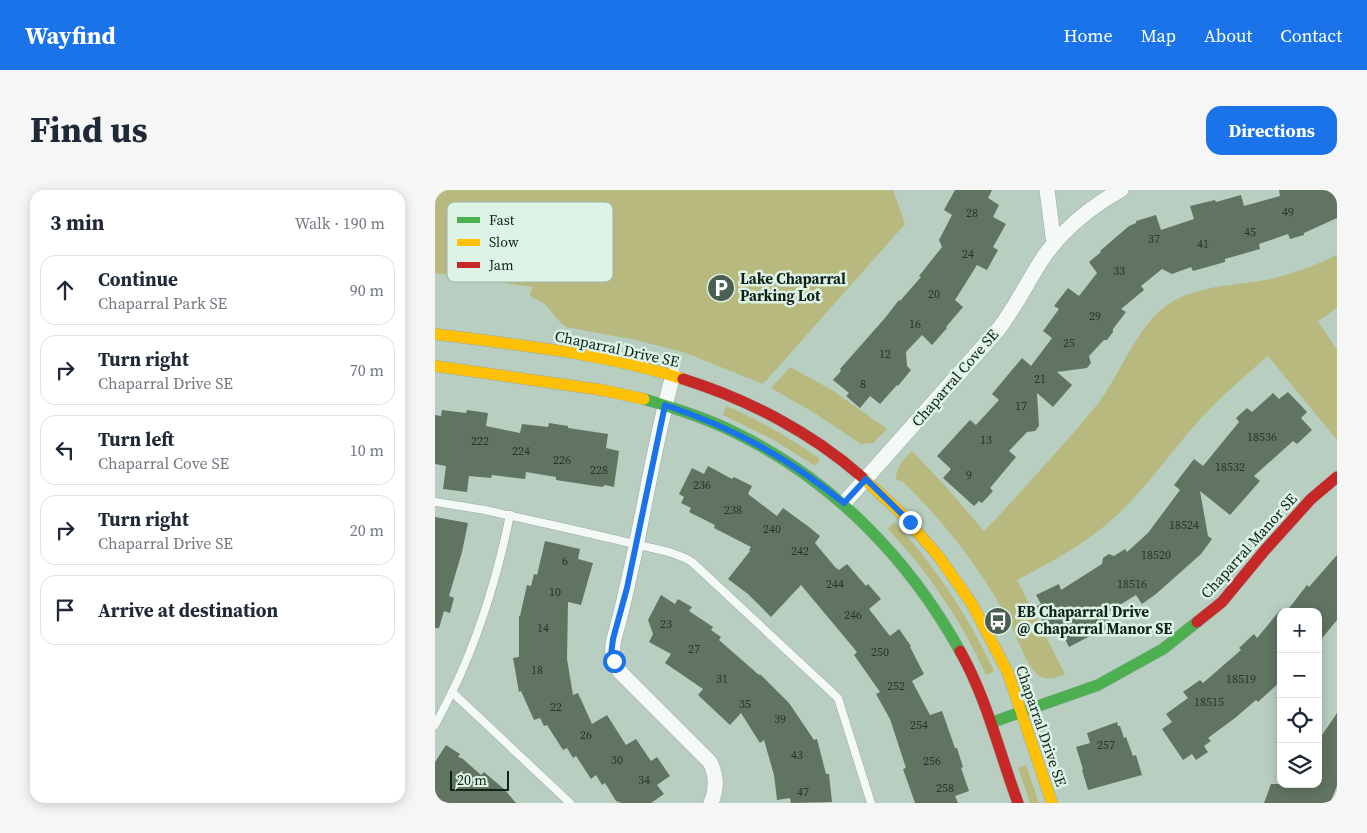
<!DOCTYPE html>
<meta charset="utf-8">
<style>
body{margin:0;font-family:"Source Serif 4",serif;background:#f6f6f7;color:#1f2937}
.controls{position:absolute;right:15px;bottom:15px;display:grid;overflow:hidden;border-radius:10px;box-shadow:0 2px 12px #0003}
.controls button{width:45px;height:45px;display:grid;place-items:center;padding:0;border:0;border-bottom:1px solid #e0e1e3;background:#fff;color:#1f2937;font:25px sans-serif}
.scale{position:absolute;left:15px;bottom:12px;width:59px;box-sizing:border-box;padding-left:5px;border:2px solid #112219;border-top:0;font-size:14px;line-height:18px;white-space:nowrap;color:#112219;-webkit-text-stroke:4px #ddf3e6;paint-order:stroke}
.stop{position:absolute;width:15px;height:15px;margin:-11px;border:4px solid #1a73e8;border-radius:50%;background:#fff}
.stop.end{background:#1a73e8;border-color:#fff;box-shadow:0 1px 5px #0008}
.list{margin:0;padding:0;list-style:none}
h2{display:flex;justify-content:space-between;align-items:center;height:65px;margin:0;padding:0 20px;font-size:21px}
h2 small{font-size:16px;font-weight:400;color:#747a83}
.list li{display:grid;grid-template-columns:32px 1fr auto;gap:15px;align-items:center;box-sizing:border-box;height:70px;margin:0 10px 10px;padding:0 10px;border:1px solid #e0e1e3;border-radius:15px}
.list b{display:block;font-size:19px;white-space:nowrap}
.list p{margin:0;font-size:16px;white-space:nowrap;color:#747a83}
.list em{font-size:16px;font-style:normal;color:#747a83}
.icon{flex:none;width:28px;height:28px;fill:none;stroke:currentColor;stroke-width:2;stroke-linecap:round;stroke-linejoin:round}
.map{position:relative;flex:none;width:902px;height:613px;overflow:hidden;border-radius:15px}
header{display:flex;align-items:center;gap:30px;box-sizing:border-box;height:70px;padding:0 25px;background:#1a73e8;color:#fff}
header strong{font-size:24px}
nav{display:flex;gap:28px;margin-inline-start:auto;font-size:18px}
.intro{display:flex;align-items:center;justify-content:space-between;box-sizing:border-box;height:120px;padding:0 30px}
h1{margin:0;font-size:35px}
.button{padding:12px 22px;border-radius:15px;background:#1a73e8;color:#fff;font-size:18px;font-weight:700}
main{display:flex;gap:30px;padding:0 30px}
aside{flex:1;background:#fff;border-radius:15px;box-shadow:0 2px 12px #0003}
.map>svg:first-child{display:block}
.green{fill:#b8b97e}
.building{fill:#617462}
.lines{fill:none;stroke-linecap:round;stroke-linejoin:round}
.lane-casing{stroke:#99aba0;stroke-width:9}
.street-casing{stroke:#99aba0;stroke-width:16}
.fast-casing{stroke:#99aba0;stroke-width:12}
.slow-casing{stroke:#99aba0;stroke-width:12}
.jam-casing{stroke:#99aba0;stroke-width:12}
.lane{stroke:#f4f8f6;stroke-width:8}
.street{stroke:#f4f8f6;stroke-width:15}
.fast{stroke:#4caf50;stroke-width:11}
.slow{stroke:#ffc107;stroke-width:11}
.jam{stroke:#c62828;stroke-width:11}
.route{stroke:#1a73e8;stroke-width:6}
.labels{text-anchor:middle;stroke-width:5;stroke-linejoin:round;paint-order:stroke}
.number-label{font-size:12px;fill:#25362b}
.poi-label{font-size:15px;font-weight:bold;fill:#112219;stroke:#ddf3e6;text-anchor:start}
.street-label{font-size:15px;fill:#112219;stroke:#ddf3e6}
.key{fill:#ddf3e6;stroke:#a0b4a8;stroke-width:1}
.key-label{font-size:14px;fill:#112219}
</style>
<header>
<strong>Wayfind</strong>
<nav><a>Home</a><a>Map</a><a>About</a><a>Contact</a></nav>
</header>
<div class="intro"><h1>Find us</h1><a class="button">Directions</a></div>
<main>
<aside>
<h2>3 min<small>Walk · 190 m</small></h2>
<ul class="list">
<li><svg class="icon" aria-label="ahead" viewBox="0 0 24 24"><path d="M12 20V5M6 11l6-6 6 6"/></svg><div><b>Continue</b><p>Chaparral Park SE</p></div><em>90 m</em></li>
<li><svg class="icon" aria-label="right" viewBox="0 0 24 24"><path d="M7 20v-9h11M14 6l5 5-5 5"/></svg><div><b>Turn right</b><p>Chaparral Drive SE</p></div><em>70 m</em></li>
<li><svg class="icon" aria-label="left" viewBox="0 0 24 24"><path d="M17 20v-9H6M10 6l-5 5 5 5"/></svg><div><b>Turn left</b><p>Chaparral Cove SE</p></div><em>10 m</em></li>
<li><svg class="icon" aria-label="right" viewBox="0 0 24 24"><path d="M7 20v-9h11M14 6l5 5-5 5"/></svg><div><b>Turn right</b><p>Chaparral Drive SE</p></div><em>20 m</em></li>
<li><svg class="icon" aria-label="arrive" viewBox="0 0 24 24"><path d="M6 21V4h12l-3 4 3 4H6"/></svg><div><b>Arrive at destination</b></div></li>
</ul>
</aside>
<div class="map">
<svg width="902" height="613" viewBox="0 0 902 613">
<rect width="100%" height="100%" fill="#b7cec0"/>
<g class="green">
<polygon points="0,0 458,0 470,34 328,194 251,163 201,150 131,137 124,131 110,114 95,106 97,97 0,83"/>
<path d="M902,65v53l-19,13 19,29v90l-69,-84c-27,23 -52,45 -75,71 -28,33 -52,68 -86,97 -27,23 -58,39 -90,56l48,94c-10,4 -19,8 -28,0 -9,-8 -14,-23 -19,-33 -6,-14 -13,-28 -21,-41 -26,-44 -58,-83 -95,-119l-6,-1c0,-13 7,-20 16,-29l36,38 36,42c20,-20 39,-42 59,-64 20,-23 41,-45 59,-69 21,-30 37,-75 68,-95 30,-18 63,-17 95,-23 25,-5 49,-14 72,-25z"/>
<polygon points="355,177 397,200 452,239 438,253 426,254 378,222 336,198"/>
<path d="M291,216c34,14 64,32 94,53l-5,7 -41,-26 -51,-25z"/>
<path d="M459,332c42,45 74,94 100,149l-8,4c-24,-54 -58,-103 -98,-146z"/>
<polygon points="591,575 604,613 595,613 583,578"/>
</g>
<g class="building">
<polygon points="520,0 557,0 553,8 564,15 558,27 571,34 558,57 563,60 552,80 542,75 520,110 528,117 511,137 512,138 497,155 487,145 471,162 472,176 476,180 463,196 462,195 445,214 435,206 425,218 411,206 414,203 398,190 406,181 405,179 450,128 464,110 465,111 486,87 484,86 507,57 504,50 517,25 509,20"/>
<polygon points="844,0 902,0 902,28 869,43 869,45 855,49 853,44 824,54 825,59 790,69 790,72 758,81 756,77 737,84 727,79 706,96 709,100 686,119 691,122 678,139 678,142 672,150 669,150 654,166 656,173 652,178 622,182 637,195 618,217 602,203 604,236 600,241 592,242 574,261 581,267 555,298 558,301 547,313 544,311 539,316 508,288 516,279 502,266 535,230 541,235 564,210 557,204 587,168 596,176 617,148 608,141 624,119 619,116 633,98 644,106 662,83 654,72 666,62 665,61 694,36 701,33 701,31 721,25 726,40 759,29 755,16 780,10 781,12 806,5 809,16 845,6"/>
<polygon points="853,202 872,222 866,228 877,240 862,254 858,251 819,286 825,291 795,325 765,301 773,346 777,349 766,364 721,404 707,414 701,405 670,424 677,436 660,446 659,444 634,457 627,443 624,445 622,441 615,445 600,417 606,414 601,405 624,394 626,400 667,374 668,368 674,364 679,366 690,359 692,362 713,343 745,300 739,295 759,269 768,276 804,232 801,228 812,218 817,222 838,203 844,209"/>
<polygon points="7,220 31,223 32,220 53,223 51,236 85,243 87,234 113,237 114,233 133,236 133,238 173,244 171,258 184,261 179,297 170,295 167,297 121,290 121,287 91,282 90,289 57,285 56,288 34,286 32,302 8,299 11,276 0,274 0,225 6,226"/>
<polygon points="273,276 297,289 299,287 317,296 313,304 342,326 348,318 374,337 385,346 380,353 400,377 404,380 412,374 431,396 433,394 446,409 434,419 455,446 464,439 476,456 475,457 489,484 477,491 495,525 507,521 520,558 522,558 528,577 526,578 534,601 520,606 523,613 480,613 468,579 471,578 455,529 441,504 445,502 419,465 422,462 366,395 336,427 313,404 293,389 315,361 314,360 316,357 279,338 280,335 254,322 256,318 246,313 249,307 244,304 257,278 269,284"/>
<polygon points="0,327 33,333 27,362 14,406 19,408 15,423 9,421 4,438 0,438"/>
<polygon points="110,351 145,359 143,369 158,373 146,415 133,412 132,469 138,505 143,503 157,534 172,525 191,555 201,549 216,571 222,567 235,586 222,595 229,604 216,613 187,613 181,611 170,593 167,595 161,585 156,589 141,566 138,568 132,558 128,560 112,535 109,536 105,528 99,530 86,501 84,502 78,468 84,467 84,426 85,426 92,395 96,396 99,384 102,385"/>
<polygon points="902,365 902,430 883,453 883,422 851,422 872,395 874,397"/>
<polygon points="226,405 240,414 243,409 257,417 254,421 278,437 276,440 286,447 284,450 324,485 325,484 354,513 379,550 382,549 391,584 394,584 397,612 356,613 355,608 342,610 339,585 329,550 325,553 306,523 295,535 263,505 268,499 230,473 236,464 214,452 218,444 213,430"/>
<polygon points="846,419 846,491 823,512 821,510 800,528 773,548 776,551 769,556 773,562 761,570 757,564 748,570 727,539 737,532 731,524 753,508 748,502 765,490 768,493 806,460 804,458 819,444 822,448"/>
<polygon points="902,523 902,596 895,613 829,613 836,594 883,594 883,551"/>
<polygon points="682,532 683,536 685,536 689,548 691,547 698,566 701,565 707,585 653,600 647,580 648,579 641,557 655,553 652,543"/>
<polygon points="11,555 25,564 23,567 28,569 46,585 49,582 69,599 81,613 0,613 0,572"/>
</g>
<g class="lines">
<g class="lane-casing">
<g id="lane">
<polyline points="0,312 50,320 144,341 234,362 250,368 257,372 403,508 436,613"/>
<polyline points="17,502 135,613"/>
<path d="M0,535c9,-17 18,-34 26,-52 22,-50 38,-104 49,-158"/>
</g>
</g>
<g class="street-casing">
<g id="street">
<polyline points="612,0 619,54"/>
<path d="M238,185c-24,87 -34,177 -59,264 -3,14 -2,22 7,34l89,89c7,14 7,27 1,41"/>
<path d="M409,313l153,-172c19,-24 31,-51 48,-76 20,-27 47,-49 76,-65"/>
</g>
</g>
<g class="fast-casing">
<g id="fast">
<path d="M209,209c33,10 65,20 96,36 94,47 169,124 220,216"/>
<polyline points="558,532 663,495 728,459 762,432"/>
</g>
</g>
<g class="slow-casing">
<g id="slow">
<path d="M0,144c83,11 168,19 248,45"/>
<polyline points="0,176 167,200 209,209"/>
<polyline points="427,287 467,324 504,367 537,414 573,483 617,613"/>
</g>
</g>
<g class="jam-casing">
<g id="jam">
<path d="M248,189c64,20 128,53 179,98"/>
<polyline points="762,432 787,412 830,360 876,309 902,287"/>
<path d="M525,461c27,48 39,101 58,152"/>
</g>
</g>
<use href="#lane" class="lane"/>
<use href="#street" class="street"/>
<use href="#fast" class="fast"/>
<use href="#slow" class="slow"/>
<use href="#jam" class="jam"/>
</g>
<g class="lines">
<path class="route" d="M179,471l-3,-6 2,-16 14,-51 38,-183c69,23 123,53 179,98l22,-24 44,43"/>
</g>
<defs>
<g id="parking-disc" transform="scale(1.4375)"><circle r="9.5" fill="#4b5e53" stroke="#ddf3e6"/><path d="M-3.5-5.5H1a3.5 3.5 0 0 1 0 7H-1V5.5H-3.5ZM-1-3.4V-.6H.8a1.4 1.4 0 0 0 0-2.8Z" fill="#fff"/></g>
<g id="bus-disc" transform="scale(1.4375)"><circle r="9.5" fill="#4b5e53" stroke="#ddf3e6"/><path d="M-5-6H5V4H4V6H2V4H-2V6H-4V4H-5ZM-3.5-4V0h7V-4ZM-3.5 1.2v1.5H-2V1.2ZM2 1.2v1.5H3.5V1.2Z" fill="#fff"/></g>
</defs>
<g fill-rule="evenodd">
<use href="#parking-disc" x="286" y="98"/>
<use href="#bus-disc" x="563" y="431"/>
</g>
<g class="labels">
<g class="number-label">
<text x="853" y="26">49</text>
<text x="537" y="27">28</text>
<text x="815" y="46">45</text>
<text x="719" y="53">37</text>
<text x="768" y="58">41</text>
<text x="533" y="68">24</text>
<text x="684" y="85">33</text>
<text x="499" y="108">20</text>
<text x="660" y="130">29</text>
<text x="480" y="138">16</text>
<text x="634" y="157">25</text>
<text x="450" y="168">12</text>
<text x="605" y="193">21</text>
<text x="428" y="198">8</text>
<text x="586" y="220">17</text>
<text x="827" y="251">18536</text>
<text x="551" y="254">13</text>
<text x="45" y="255">222</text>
<text x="86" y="265">224</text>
<text x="127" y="274">226</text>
<text x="795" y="281">18532</text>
<text x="164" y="284">228</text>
<text x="534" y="289">9</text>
<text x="267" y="299">236</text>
<text x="298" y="324">238</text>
<text x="749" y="339">18524</text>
<text x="337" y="343">240</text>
<text x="365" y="365">242</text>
<text x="721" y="369">18520</text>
<text x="130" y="375">6</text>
<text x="400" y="398">244</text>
<text x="697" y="398">18516</text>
<text x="120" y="406">10</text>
<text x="418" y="429">246</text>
<text x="231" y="438">23</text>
<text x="108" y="442">14</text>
<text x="259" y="463">27</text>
<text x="445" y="466">250</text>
<text x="102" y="484">18</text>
<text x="287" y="493">31</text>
<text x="806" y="493">18519</text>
<text x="461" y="500">252</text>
<text x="774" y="516">18515</text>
<text x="310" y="518">35</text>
<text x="121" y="521">22</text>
<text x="345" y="533">39</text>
<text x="484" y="539">254</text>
<text x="151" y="549">26</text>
<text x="671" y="559">257</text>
<text x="362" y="569">43</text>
<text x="182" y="574">30</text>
<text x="497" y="575">256</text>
<text x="209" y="594">34</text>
<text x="510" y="602">258</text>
<text x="368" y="606">47</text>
</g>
<g class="poi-label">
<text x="305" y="94">Lake Chaparral<tspan x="305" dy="17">Parking Lot</tspan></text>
<text x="582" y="427">EB Chaparral Drive<tspan x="582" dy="17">@ Chaparral Manor SE</tspan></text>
</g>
<g class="street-label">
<text transform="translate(182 159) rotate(12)" y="5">Chaparral Drive SE</text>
<text transform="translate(520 188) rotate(-49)" y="5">Chaparral Cove SE</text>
<text transform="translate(814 356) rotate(-48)" y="5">Chaparral Manor SE</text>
<text transform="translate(606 536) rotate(71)" y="5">Chaparral Drive SE</text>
</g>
</g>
<rect x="12" y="12" width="166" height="80" rx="8" class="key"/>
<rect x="22" y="27" width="23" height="6" fill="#4caf50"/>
<rect x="22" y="49" width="23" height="7" fill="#ffc107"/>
<rect x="22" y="72" width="23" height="6" fill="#c62828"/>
<g class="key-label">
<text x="54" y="35">Fast</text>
<text x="54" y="57">Slow</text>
<text x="54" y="80">Jam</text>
</g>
</svg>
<div class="controls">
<button>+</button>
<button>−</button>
<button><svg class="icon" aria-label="locate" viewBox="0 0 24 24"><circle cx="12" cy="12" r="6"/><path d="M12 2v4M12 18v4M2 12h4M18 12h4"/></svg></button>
<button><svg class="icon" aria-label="layers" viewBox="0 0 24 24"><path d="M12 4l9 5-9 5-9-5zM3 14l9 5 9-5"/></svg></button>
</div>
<div class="scale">20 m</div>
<div class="stop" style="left:179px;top:471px"></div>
<div class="stop end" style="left:475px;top:332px"></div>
</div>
</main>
